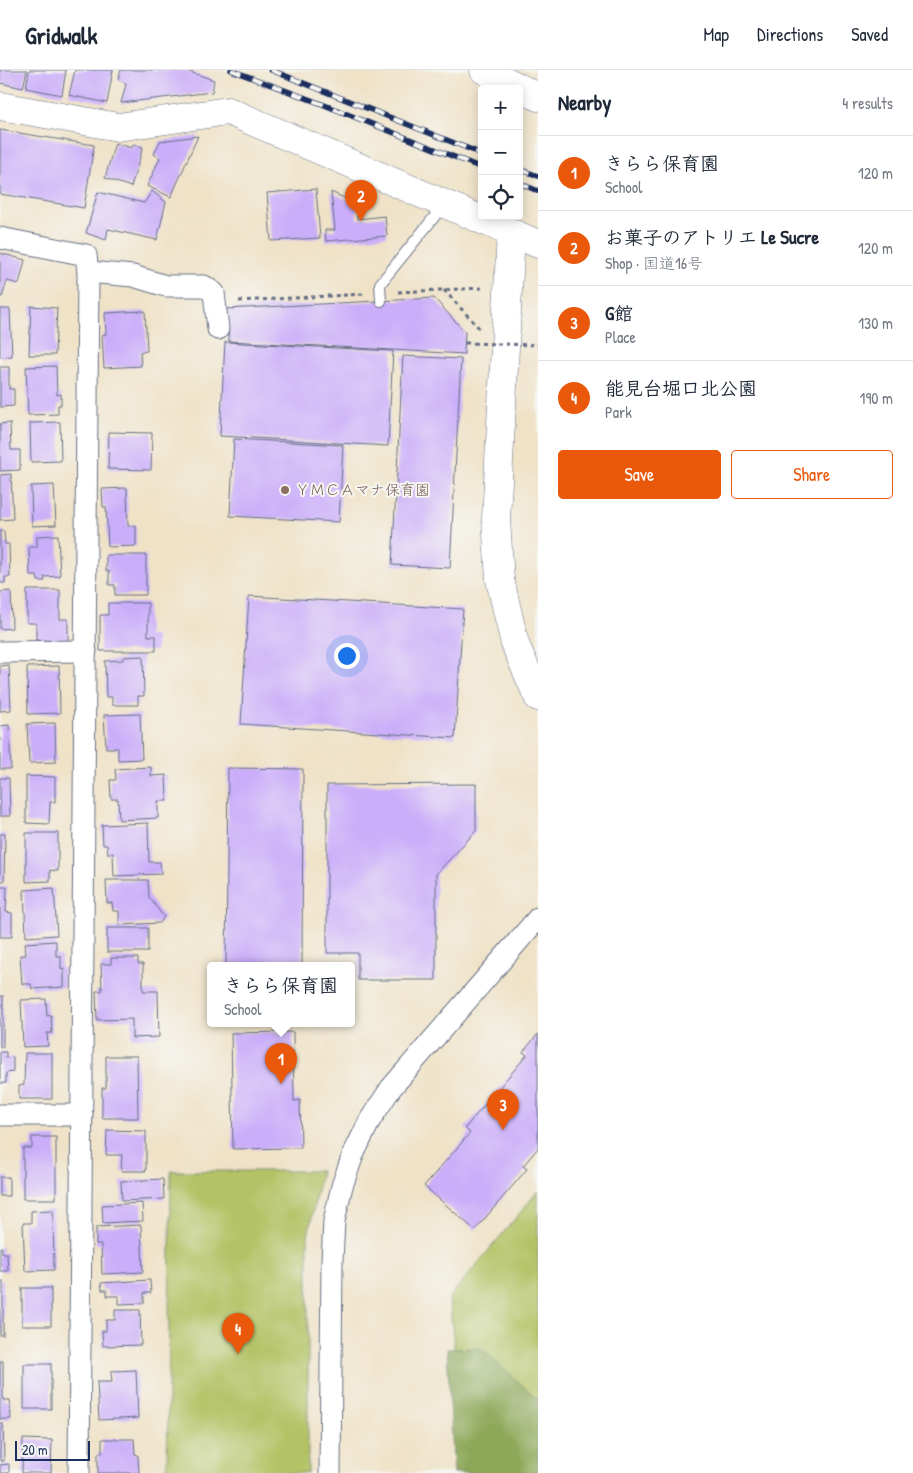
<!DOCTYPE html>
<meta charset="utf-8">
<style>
body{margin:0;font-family:"Patrick Hand","Klee One",sans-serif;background:#f6f6f7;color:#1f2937}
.controls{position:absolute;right:15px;top:15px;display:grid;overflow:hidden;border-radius:5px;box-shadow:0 2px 12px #0003}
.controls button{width:45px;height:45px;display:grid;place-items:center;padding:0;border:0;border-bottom:1px solid #e0e1e3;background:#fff;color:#1f2937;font:25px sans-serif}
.scale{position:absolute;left:15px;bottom:12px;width:75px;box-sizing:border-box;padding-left:5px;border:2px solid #1b2f5e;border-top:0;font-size:14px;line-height:18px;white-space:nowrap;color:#1b2f5e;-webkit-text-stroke:4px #f6f6f2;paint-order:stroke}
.you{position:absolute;left:346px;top:585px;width:18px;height:18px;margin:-12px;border:4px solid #fff;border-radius:50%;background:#1a73e8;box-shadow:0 0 0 8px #1a73e833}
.badge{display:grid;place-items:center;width:32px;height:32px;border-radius:50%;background:#ea580c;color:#fff;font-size:16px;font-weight:700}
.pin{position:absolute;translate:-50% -41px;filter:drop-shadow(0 1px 2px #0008)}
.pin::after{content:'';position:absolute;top:26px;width:18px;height:15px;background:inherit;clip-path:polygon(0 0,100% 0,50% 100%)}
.popup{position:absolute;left:207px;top:892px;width:148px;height:65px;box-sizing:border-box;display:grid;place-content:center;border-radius:5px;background:#fff;filter:drop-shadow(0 1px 4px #0005);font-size:16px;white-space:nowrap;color:#747a83}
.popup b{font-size:19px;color:#1f2937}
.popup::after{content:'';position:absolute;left:50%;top:100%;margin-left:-10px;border:10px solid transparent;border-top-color:#fff}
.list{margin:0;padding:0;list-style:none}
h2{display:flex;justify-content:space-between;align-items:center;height:65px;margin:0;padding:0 20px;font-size:21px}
h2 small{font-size:16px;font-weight:400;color:#747a83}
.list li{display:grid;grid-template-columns:32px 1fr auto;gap:15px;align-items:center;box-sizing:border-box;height:75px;padding:0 20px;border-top:1px solid #e0e1e3}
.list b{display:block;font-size:19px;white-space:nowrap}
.list p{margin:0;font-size:16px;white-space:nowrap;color:#747a83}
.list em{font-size:16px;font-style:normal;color:#747a83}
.actions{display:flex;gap:10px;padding:15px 20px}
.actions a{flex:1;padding:11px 0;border:1px solid #ea580c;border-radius:5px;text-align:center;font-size:18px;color:#ea580c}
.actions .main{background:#ea580c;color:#fff}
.icon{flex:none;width:28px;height:28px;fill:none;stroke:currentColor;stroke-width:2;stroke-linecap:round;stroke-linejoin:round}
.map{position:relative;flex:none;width:538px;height:1403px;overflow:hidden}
header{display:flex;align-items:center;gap:30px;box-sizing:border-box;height:70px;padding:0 25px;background:#fff;border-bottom:1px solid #e0e1e3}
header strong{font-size:24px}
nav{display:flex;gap:28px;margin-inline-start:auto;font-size:18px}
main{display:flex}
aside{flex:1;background:#fff}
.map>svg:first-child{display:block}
.green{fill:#b3c265;stroke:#677862}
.forest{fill:#8ea85a;stroke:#546c5c}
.building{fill:#caaef9}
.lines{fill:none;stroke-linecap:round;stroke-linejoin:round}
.lane-casing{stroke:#656e83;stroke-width:12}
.street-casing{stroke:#656e83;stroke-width:23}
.secondary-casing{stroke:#656e83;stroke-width:29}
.highway-casing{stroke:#656e83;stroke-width:29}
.path{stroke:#656e83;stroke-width:3;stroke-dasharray:4 4;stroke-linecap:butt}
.lane{stroke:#fff;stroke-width:10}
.street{stroke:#fff;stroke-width:21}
.secondary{stroke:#fff;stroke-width:28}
.highway{stroke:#fff;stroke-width:28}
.rail-casing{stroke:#1b2f5e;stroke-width:5.5}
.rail{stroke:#f6f6f2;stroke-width:4;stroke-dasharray:11;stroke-linecap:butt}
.path-bridge{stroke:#656e83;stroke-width:3;stroke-dasharray:4 4;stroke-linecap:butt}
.education-dot{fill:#8d6e63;stroke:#f6f6f2;stroke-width:2}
.labels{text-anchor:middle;stroke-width:4;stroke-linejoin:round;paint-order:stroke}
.education-label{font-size:15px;fill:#785e54;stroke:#f6f6f2;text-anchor:start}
</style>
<header>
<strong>Gridwalk</strong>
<nav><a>Map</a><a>Directions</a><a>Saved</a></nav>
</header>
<main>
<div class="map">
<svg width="538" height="1403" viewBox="0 0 538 1403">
<rect width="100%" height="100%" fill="#f6f6f2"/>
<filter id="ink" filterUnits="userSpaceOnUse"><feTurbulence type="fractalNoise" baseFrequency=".02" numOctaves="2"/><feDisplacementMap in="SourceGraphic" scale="10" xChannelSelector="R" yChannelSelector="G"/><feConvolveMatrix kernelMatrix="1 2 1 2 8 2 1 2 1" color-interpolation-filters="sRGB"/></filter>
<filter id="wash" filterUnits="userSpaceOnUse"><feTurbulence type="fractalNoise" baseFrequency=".0096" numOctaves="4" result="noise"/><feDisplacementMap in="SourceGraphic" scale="20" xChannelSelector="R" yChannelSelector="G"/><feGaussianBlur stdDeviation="1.12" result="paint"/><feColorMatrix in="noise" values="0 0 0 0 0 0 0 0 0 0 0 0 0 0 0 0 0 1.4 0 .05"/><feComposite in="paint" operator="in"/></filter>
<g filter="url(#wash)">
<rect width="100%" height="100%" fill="#efe2c7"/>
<g class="green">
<polygon points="171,1101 321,1101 308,1166 308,1403 167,1403"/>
<polygon points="538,1121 538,1393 460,1333 449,1228"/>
</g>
<polygon class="forest" points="481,1278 538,1330 538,1403 454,1403 447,1279"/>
<g id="blocks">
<g class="building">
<polygon points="0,0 27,0 23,18 0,13"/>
<polygon points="29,0 66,0 62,25 26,18"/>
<polygon points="75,0 113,0 107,33 69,25"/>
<polygon points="121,0 184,0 214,10 212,22 121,33 126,14 118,9"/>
<polygon points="0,60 94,75 84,138 0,124"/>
<polygon points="198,66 171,127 147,116 160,88 154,84 160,71"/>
<polygon points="115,73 132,78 133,74 143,77 131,117 105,108"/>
<polygon points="316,119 320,168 271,171 267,123"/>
<polygon points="152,121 166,132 157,170 108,159 106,170 86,163 98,122 144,133"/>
<polygon points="331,122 357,134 357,149 385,146 387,166 326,171 325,160 335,160"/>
<polygon points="0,183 25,190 19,214 7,211 2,227 0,227"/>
<polygon points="434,228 465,262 464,284 229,271 226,239"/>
<polygon points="31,236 57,238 55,285 29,285"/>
<polygon points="0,239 10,239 12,286 0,287"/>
<polygon points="145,241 147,281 140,282 141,296 104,298 102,265 106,264 105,243"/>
<polygon points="225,272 393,281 388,376 220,366"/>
<polygon points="403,286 461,289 450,498 392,495"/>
<polygon points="56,296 57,325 61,324 61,335 58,335 58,344 28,345 26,297"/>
<polygon points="0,297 9,297 9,319 14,319 14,336 0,337"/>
<polygon points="60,352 61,391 31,392 30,353"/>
<polygon points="10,353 11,380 20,380 20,400 0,401 0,354"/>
<polygon points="109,362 152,363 151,400 108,399"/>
<polygon points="234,369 343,375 339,452 230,446"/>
<polygon points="11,404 13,449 0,450 0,405"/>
<polygon points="54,415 56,455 32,456 31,416"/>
<polygon points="127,418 128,456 136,455 136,476 108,477 106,437 103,437 102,419"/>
<polygon points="0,461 4,461 5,474 9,474 10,507 5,507 5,513 0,513"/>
<polygon points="58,465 60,506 44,507 45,511 38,511 37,506 30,506 29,477 37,477 37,466"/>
<polygon points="106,485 146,485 146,525 115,525 115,515 109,515 109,501 106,501"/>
<polygon points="27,520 60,520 60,549 68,549 68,571 36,570 36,553 27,553"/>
<polygon points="11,521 12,558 0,559 0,522"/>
<polygon points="249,526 463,539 455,668 241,654"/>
<polygon points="108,533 148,533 148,566 156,566 156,581 100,581 100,545 108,545"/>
<polygon points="143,586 144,626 138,626 138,635 112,635 112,627 106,627 105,591 123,590 123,587"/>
<polygon points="9,595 11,640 0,641 0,596"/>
<polygon points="59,596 60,643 28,644 27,597"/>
<polygon points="140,644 142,689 118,690 118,678 106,678 104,645"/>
<polygon points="55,653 56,692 29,693 27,654"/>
<polygon points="9,655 11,699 0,699 0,656"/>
<polygon points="151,697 151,706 166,705 167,731 158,731 158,748 119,750 118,729 111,729 110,710 116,710 115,699"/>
<polygon points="228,698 303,699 302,895 226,895"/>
<polygon points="26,706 55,707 55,732 50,732 49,754 26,753"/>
<polygon points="0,708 9,708 10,746 0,746"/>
<polygon points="476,714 476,761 436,804 436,910 358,910 358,883 327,883 327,715"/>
<polygon points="148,753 149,792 160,792 161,804 114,806 113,783 108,784 107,775 103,775 102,755"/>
<polygon points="26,763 58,763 58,801 50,800 50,811 26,812"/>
<polygon points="0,764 5,764 4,811 0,811"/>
<polygon points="106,810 148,810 149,827 164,847 160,853 119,855 119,841 113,841 112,833 107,833"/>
<polygon points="0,817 7,817 6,842 12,843 12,867 0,867"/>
<polygon points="54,818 57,865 26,867 24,820"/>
<rect x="107" y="858" width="41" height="24"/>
<polygon points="56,871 56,886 61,886 61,899 64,898 64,917 32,919 31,914 22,914 20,885 26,885 25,873"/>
<polygon points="111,888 138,888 138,894 143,894 143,921 158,921 159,967 132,968 132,949 97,950 96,921 102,921 101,894 111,894"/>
<rect x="0" y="926" width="3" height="51"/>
<polygon points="46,929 47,946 51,945 52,963 47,963 48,976 23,977 21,930"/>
<polygon points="293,962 294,1031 300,1030 301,1078 233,1079 231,963"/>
<polygon points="538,964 538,1078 523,1096 527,1099 475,1160 424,1116 470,1063 465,1058 527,985 523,982"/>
<polygon points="0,982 6,982 6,988 13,987 13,1002 6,1003 6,1013 0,1013"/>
<polygon points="25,983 52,983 52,1029 19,1029 19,1016 24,1015"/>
<polygon points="106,986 137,986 138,1048 102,1048 102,1018 106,1018"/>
<polygon points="107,1060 146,1061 146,1101 121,1101 122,1085 106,1085"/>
<polygon points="32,1067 56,1067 56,1129 23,1129 23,1078 32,1078"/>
<rect x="0" y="1107" width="9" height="19"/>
<polygon points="163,1109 164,1129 122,1131 121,1111"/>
<polygon points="142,1133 143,1151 103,1153 102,1135"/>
<polygon points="53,1140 54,1200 25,1201 23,1153 31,1153 31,1141"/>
<polygon points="141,1155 143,1202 102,1204 101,1174 96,1174 96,1157"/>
<polygon points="0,1177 2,1177 2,1183 7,1183 8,1201 0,1201"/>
<polygon points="150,1210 151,1223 144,1223 144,1233 119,1234 119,1226 107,1226 107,1220 102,1220 101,1213"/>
<rect x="0" y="1211" width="3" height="54"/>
<rect x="22" y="1218" width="29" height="38"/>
<polygon points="115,1240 140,1240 141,1275 103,1276 102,1261 106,1261 106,1250 115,1250"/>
<polygon points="0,1291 3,1291 3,1330 10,1330 11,1349 0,1349"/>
<rect x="24" y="1294" width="27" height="45"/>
<polygon points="136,1300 138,1348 99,1350 97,1312 112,1312 111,1301"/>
<polygon points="0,1353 3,1353 4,1391 0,1391"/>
<polygon points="23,1369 52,1370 51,1403 22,1403"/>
<polygon points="102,1369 134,1369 135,1384 138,1385 139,1403 98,1403 98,1383 102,1383"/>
<polygon points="9,1394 9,1403 0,1403 0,1395"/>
</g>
</g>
</g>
<g filter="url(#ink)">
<use href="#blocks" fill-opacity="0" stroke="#656e83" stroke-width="1"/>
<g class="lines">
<g class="lane-casing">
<polyline id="lane" points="381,231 380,214 444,135"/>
</g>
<g class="street-casing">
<g id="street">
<polyline points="0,168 86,185 88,202 79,1403"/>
<polyline points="88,202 133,206 166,216 204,216 214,223 218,259"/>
<polyline points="0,582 86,581"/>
<polyline points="0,1045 82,1045"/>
<polyline points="330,1403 332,1191 334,1151 342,1116 353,1085 370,1050 391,1018 538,848"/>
</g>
</g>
<g class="secondary-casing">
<g id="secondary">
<polyline points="0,36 118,57 228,41 538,174"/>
<polyline points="511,163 496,449 500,510 515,574 538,627"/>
</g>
</g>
<g class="highway-casing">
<polyline id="highway" points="484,0 538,27"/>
</g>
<g class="path">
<polyline points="444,220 479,258"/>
<polyline points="398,222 482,218"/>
<polyline points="239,231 365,224"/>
</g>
<use href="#lane" class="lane"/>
<use href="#street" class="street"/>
<use href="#secondary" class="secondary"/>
<use href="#highway" class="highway"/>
<g class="rail-casing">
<g id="rail">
<polyline points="231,0 322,34 482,98"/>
<polyline points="271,0 482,84"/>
<polyline points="519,99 538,106"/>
<polyline points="519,113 538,121"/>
</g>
</g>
<use href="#rail" class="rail"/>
<polyline class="path-bridge" points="465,273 538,275"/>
</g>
</g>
<circle class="education-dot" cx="285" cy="420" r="5"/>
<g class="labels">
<g class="education-label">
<text x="295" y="425">ＹＭＣＡマナ保育園</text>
</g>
</g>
</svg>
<div class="controls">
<button>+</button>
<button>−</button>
<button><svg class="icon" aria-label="locate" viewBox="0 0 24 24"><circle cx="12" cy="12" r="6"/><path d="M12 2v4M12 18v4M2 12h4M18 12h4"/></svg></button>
</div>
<div class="scale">20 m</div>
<div class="you"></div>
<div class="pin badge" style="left:281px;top:1014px">1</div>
<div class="popup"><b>きらら保育園</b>School</div>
<div class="pin badge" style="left:361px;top:151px">2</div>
<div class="pin badge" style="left:503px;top:1060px">3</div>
<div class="pin badge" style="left:238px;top:1284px">4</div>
</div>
<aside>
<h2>Nearby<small>4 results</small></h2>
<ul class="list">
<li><span class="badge">1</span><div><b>きらら保育園</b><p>School</p></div><em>120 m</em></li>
<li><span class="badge">2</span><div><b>お菓子のアトリエ Le Sucre</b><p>Shop · 国道16号</p></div><em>120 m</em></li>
<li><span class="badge">3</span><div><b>G館</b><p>Place</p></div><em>130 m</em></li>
<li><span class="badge">4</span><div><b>能見台堀口北公園</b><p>Park</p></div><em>190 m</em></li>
</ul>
<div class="actions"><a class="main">Save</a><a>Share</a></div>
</aside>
</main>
